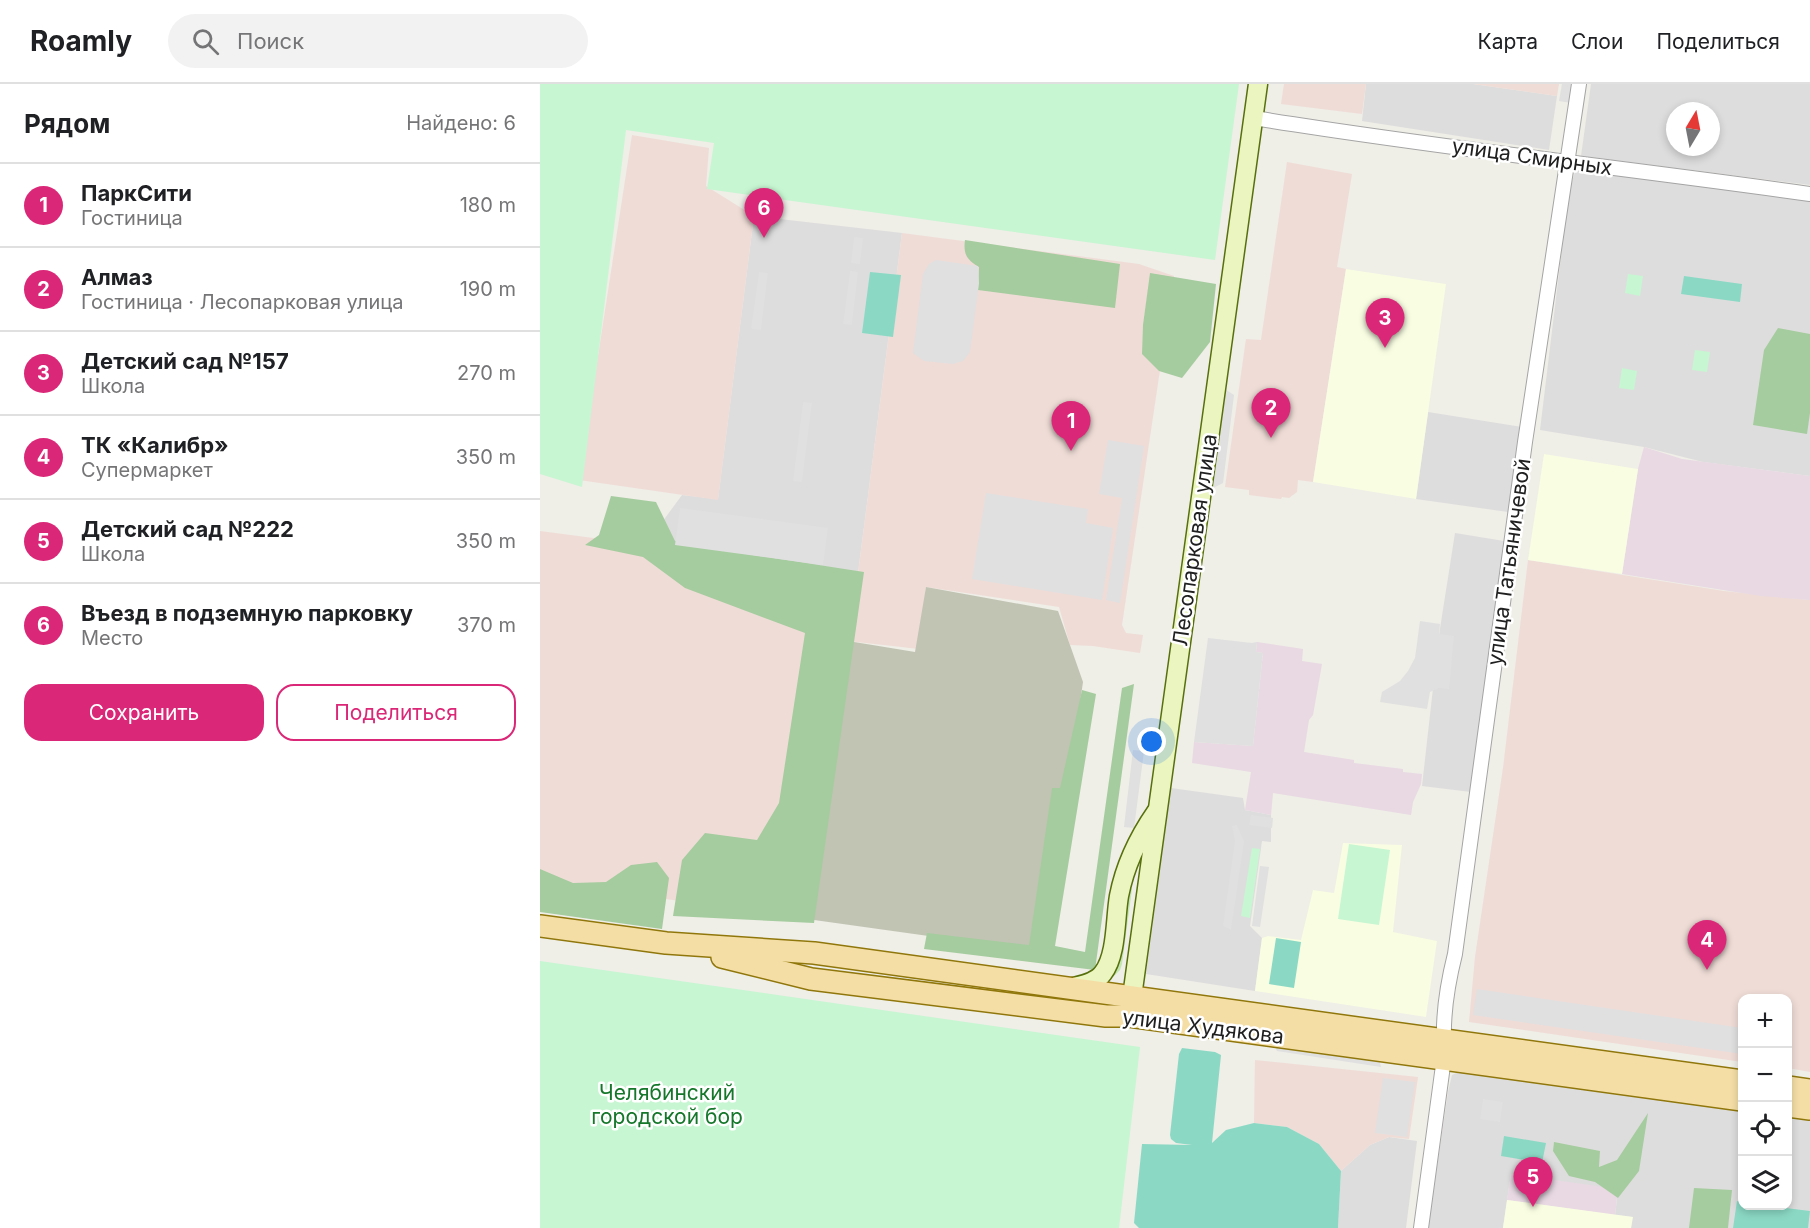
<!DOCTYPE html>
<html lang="ru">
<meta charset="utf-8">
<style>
body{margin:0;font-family:Inter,sans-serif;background:#f2f2f2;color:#202124}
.controls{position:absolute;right:18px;bottom:18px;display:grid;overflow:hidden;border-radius:12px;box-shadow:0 3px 9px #0003}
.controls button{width:54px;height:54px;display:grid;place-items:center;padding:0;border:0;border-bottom:2px solid #e0e0e0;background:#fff;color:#202124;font:30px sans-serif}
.compass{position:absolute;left:1126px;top:18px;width:54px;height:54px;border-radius:50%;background:#fff;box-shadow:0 3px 9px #0003;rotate:10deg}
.you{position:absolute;left:612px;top:658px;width:21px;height:21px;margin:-15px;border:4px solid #fff;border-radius:50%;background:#1a73e8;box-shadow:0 0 0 9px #1a73e833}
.badge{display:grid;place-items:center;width:39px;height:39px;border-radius:50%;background:#db2777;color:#fff;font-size:20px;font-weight:700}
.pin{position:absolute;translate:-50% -50px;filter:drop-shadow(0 2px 3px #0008)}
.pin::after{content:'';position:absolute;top:32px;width:21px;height:18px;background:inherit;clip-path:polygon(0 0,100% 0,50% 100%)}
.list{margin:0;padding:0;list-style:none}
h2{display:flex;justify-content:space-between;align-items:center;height:78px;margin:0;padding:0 24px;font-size:26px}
h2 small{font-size:20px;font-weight:400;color:#757577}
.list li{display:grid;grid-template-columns:39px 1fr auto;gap:18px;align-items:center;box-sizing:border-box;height:84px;padding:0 24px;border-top:2px solid #e0e0e0}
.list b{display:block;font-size:22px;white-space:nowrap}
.list p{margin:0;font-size:20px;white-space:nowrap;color:#757577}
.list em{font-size:20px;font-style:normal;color:#757577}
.actions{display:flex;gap:12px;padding:18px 24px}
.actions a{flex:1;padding:14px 0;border:2px solid #db2777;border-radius:18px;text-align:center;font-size:21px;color:#db2777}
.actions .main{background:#db2777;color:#fff}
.icon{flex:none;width:33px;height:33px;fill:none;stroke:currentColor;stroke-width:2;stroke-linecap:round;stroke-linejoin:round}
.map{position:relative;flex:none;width:1270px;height:1144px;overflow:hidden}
header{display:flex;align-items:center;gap:36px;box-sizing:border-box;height:84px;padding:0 30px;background:#fff;border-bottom:2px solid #e0e0e0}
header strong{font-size:28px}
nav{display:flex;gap:33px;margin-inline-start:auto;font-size:21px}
.search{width:420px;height:54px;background:#f2f2f2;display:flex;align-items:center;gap:15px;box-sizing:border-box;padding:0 21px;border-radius:33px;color:#757577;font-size:22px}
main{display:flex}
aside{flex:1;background:#fff}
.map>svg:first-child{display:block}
.residential{fill:#dedddd;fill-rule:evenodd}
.commercial{fill:#efdcd7}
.industrial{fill:#e8d9e3}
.education{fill:#f9fde2}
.construction{fill:#c1c4b3}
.grass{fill:#c3e6b1}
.forest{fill:#a5cc9e}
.park{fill:#c7f6d2}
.pitch{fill:#8bd9c5}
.parking{fill:#e0e0e0}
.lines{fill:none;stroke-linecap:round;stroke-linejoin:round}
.street-casing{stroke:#a4a4a4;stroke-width:16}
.secondary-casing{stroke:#57700d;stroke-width:21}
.primary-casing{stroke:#90770b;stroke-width:24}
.street{stroke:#fff;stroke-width:14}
.secondary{stroke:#ebf5bf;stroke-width:18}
.primary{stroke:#f5dea6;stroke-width:21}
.labels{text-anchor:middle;stroke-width:5;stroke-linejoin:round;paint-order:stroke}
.street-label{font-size:21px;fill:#202020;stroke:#fff}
.park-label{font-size:21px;fill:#14772a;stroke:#fff}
</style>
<header>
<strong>Roamly</strong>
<div class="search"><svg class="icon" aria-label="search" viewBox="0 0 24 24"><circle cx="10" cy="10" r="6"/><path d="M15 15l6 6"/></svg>Поиск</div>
<nav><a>Карта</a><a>Слои</a><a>Поделиться</a></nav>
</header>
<main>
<aside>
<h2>Рядом<small>Найдено: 6</small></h2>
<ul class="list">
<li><span class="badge">1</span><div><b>ПаркСити</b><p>Гостиница</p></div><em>180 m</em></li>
<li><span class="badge">2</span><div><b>Алмаз</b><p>Гостиница · Лесопарковая улица</p></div><em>190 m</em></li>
<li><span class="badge">3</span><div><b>Детский сад №157</b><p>Школа</p></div><em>270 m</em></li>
<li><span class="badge">4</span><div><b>ТК «Калибр»</b><p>Супермаркет</p></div><em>350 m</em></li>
<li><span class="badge">5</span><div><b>Детский сад №222</b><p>Школа</p></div><em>350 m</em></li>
<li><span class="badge">6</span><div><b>Въезд в подземную парковку</b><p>Место</p></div><em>370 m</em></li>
</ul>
<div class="actions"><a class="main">Сохранить</a><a>Поделиться</a></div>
</aside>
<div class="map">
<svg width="1270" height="1144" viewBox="0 0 1270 1144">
<rect width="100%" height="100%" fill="#efeee7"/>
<g class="residential">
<polygon points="826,0 933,0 1017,12 1009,66 822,37"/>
<path d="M1051,0h219v101l-229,-29zM1135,27h36v36h-36z"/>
<polygon points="1041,86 1270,117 1270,392 1163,378 1104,363 1000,346 1029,107 1035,88"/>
<polygon points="214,132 362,149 318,489 106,460 142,411 178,415"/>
<polygon points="888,328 982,343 968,428 876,415"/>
<polygon points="915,449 964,457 931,708 882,702 899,551"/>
<polygon points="631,704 703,714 705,726 731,731 731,758 722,757 710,842 722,854 715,907 606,890"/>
<polygon points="923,986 1202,1025 1202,1122 1248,1122 1248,1031 1270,1034 1270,1144 1091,1144 1092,1133 1075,1131 1078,1106 971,1090 963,1144 888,1144 908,1008 912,991"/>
<polygon points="849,1053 877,1057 866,1144 798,1144 801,1087 830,1061"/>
</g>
<g class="commercial">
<polygon points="744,0 826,0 822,30 741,20"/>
<polygon points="933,0 1019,0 1017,12"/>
<polygon points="92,51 169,64 166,102 214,132 178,416 39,396"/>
<polygon points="747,78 812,90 797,183 806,185 773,398 758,396 757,408 749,414 742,413 741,415 709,411 709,406 685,403 706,255 721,256"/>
<polygon points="362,149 599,180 634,192 582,541 586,549 603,551 600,569 553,562 530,561 519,523 386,503 379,565 308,557 267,835 0,797 0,447 318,489"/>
<polygon points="988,476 1184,507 1270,516 1270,988 1248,984 1248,914 1202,914 1202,978 929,938 935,873 963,684"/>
<polygon points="715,976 878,993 869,1055 849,1053 830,1061 801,1087 779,1060 747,1043 714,1039"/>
</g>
<g class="industrial">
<polygon points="1104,363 1142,375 1270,392 1270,516 1221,512 1082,490 1098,385"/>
<polygon points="717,558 763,565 762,577 782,580 773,631 769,636 764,668 814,676 814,679 863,685 863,688 882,690 881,700 873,718 871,731 733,709 731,731 705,726 711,688 652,679 654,658 713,662 723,569 716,568"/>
<polygon points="971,1090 1078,1105 1075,1131 967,1116"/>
</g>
<g class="education">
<polygon points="806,185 906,200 876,415 773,398"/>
<polygon points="1004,370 1098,385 1082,490 988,476"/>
<polygon points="803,759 862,761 853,848 897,857 886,933 715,907 722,854 728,852 761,856 773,806 794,809"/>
<polygon points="967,1116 1093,1133 1091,1144 963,1144"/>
</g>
<polygon class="construction" points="386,503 518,527 543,598 503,868 267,835 308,557 375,568"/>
<polygon class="grass" points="590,802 592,805 582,880 580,886 573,893 588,804"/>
<g class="forest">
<path d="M425,156l155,24 -5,44 -137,-18 1,-23c-12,-7 -16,-13 -14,-27z"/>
<polygon points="610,189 676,200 670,258 642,294 619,287 602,270 603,241"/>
<polygon points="1238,244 1270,250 1270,329 1267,350 1213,341 1224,266"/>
<polygon points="71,412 116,418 135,457 148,461 324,488 274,839 133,832 142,776 165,749 217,756 239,719 265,549 145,504 103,473 45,461 59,451"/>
<polygon points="594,600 555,886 384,865 387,849 489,861 512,704 520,704 542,606 556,610 515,862 545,868 582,604"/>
<polygon points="117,778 129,794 122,845 0,828 0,785 33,799 66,798 91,781"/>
<polygon points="1108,1029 1099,1087 1078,1114 1055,1098 1029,1092 1013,1067 1014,1058 1060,1067 1059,1083 1077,1076"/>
<polygon points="1154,1104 1192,1106 1188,1144 1149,1144"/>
</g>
<g class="park">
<polygon points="0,0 699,0 675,176 167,105 174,59 86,46 42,403 0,390"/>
<polygon points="1088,190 1103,192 1100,212 1085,209"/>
<polygon points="1155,266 1170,268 1167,288 1152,286"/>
<polygon points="1082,284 1097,287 1094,306 1079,304"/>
<polygon points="809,760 850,766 839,841 798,835"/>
<polygon points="712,764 720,765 710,834 701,832"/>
<polygon points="0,877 600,963 579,1144 0,1144"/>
</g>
<g class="pitch">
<polygon points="330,188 361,191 353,253 322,249"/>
<polygon points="1144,192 1202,200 1200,218 1141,210"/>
<polygon points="736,854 761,858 754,904 729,900"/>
<polygon points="642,964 675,968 681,971 672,1059 686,1046 714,1039 747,1043 779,1060 801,1087 798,1144 599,1144 594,1139 602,1060 652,1061 636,1059 631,1055 630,1051 639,970"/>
<polygon points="964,1052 1006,1059 1002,1079 961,1072"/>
<polygon points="1197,1117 1202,1118 1202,1122 1230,1122 1270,1127 1268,1144 1193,1144"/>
</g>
<g class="parking">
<polygon points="1022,0 1033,0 1031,19 1019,17"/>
<polygon points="314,153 323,154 320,180 311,179"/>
<polygon points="396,176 438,182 439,199 430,268 423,277 413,280 384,277 373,269 383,190 389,180"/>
<polygon points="310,187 318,188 312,241 303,240"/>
<polygon points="219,188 228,189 221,246 211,245"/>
<polygon points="686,306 694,311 683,399 673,404"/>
<polygon points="263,318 272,319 262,398 253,397"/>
<polygon points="568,356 604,362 580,519 566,516 582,414 559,410"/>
<polygon points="446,409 548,425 546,439 573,444 562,516 432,495"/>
<polygon points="140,424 288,444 283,481 135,461"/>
<polygon points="880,537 900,540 899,550 914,552 909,605 899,604 890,608 887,625 840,618 842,608 860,597 868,587 875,574"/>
<polygon points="668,554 712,559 717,558 716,568 723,569 713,662 654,658"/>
<polygon points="593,666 604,667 594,744 584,743"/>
<polygon points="711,731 733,734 732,744 709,741"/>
<polygon points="697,741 704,757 691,846 683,842 695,757 692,742"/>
<polygon points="720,782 729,783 720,843 712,842"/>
<polygon points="937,905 1202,944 1202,970 933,931"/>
<polygon points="734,960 839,975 841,983 737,967"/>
<polygon points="843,994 875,998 867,1053 835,1049"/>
<polygon points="943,1015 963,1018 960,1038 940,1035"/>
</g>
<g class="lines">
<g class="street-casing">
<g id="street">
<path d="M714,34c185,30 371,50 556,76"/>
<path d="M904,956c-1,-29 4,-58 11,-86l70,-512 54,-358"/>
<polyline points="881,1144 904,974"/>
</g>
</g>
<g class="secondary-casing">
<g id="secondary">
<path d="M530,904c11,-3 26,-5 33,-15 14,-18 12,-54 16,-77 6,-31 19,-58 37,-84"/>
<polyline points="592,913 718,0"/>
</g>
</g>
<g class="primary-casing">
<g id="primary">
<polyline points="0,842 126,859 274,869 1202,997"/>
<polyline points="182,873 271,895 566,932 589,932 1202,1016"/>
<polyline points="1248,1003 1270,1006"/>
<polyline points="1248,1022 1270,1025"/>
</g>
</g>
<use href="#street" class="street"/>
<use href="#secondary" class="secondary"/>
<use href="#primary" class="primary"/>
</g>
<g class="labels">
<g class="street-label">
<text transform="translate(992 73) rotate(8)" y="7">улица Смирных</text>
<text transform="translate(655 456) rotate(-82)" y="7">Лесопарковая улица</text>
<text transform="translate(969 478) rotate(-82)" y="7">улица Татьяничевой</text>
<text transform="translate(663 943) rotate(7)" y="7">улица Худякова</text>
</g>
<g class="park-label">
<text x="127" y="1016">Челябинский<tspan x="127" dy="24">городской бор</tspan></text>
</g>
</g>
</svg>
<div class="controls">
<button>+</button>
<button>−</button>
<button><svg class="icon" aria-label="locate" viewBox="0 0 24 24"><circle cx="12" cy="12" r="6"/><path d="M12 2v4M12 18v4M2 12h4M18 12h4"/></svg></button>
<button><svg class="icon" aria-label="layers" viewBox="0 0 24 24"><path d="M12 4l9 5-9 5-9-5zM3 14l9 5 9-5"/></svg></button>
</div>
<svg class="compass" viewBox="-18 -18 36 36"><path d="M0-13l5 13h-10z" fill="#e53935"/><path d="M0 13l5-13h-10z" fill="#757577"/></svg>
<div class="you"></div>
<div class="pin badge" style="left:531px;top:367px">1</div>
<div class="pin badge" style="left:731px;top:354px">2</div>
<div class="pin badge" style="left:845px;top:264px">3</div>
<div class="pin badge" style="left:1167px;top:886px">4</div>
<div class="pin badge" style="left:993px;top:1123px">5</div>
<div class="pin badge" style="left:224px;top:154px">6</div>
</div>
</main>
